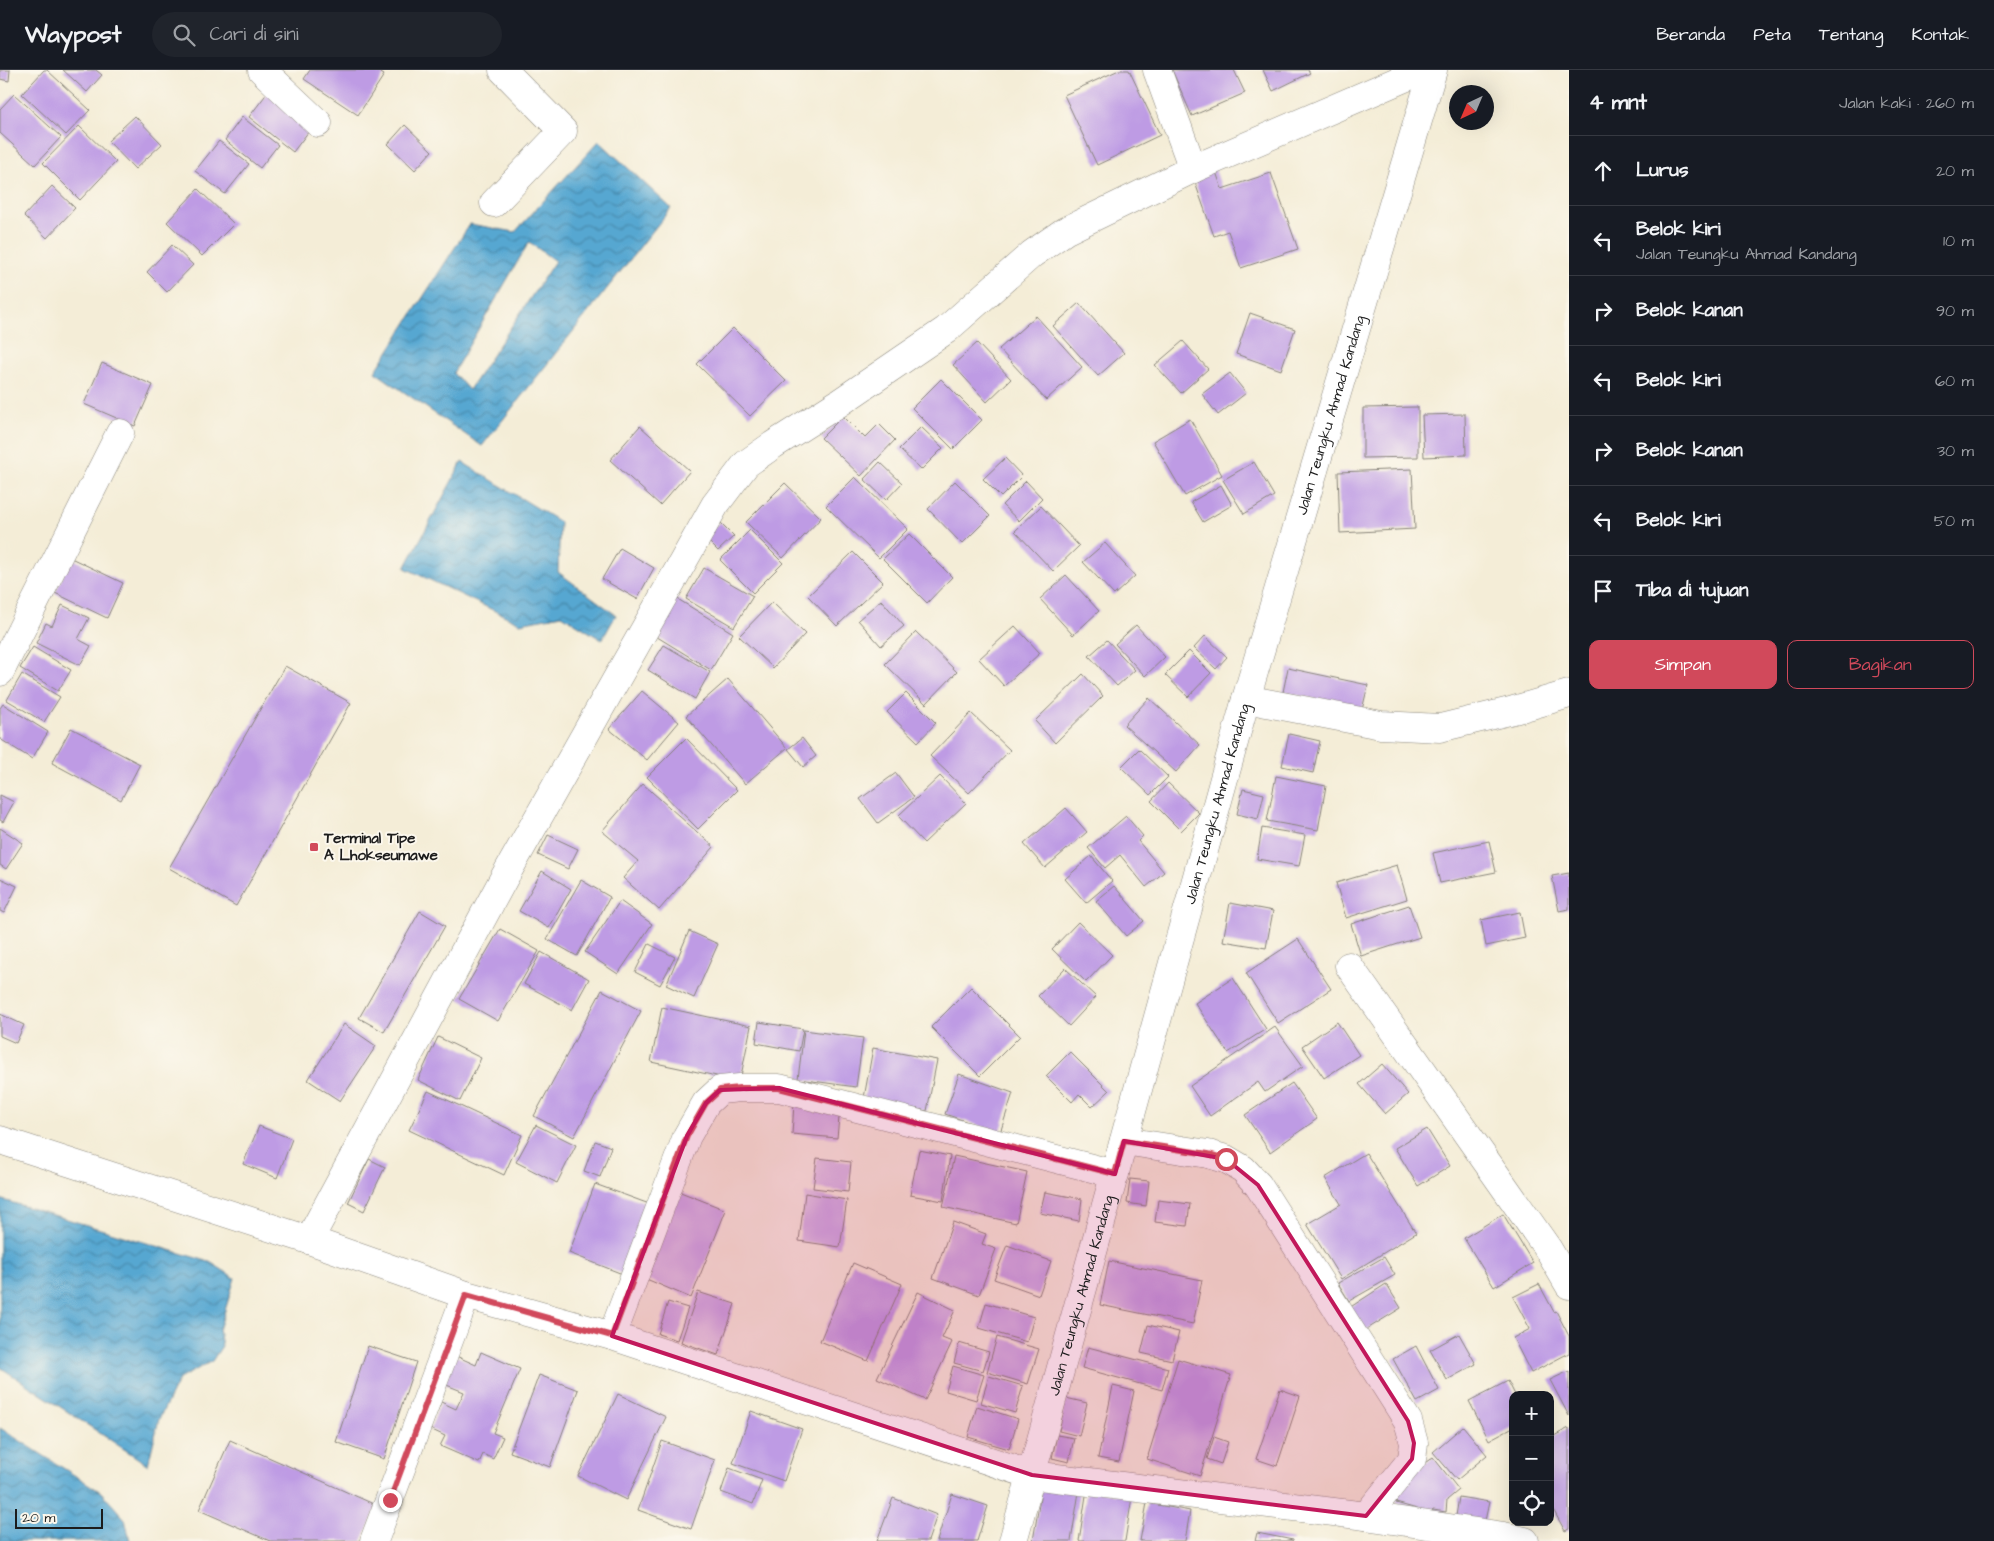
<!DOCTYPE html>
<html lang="id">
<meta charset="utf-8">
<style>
body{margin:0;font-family:"Architects Daughter",sans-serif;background:#20242c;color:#f1f3f6}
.controls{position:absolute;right:15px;bottom:15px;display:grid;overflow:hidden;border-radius:10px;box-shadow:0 5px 20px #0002}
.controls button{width:45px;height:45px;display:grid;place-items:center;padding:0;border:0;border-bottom:1px solid #363941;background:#171b24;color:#f1f3f6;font:25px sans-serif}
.compass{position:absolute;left:1449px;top:15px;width:45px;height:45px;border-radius:50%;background:#171b24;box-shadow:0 5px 20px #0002;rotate:224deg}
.scale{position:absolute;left:15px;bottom:12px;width:88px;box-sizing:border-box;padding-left:5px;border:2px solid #1c1c1c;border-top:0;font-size:14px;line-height:18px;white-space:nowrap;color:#1c1c1c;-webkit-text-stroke:4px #fbf7ec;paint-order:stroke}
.stop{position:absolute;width:15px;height:15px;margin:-11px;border:4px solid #d1495b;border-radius:50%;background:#fff}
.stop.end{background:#d1495b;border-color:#fff;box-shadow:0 1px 5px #0008}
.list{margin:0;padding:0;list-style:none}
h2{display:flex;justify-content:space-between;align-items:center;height:65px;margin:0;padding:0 20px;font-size:21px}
h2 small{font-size:16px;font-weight:400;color:#9ea1a6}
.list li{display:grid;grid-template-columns:32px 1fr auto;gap:15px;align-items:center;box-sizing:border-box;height:70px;padding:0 20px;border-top:1px solid #363941}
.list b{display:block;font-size:19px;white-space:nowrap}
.list p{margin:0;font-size:16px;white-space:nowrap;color:#9ea1a6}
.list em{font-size:16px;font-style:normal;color:#9ea1a6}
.actions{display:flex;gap:10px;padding:15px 20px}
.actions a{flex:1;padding:11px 0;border:1px solid #d1495b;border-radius:10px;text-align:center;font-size:18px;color:#d1495b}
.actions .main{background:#d1495b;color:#fff}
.icon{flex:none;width:28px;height:28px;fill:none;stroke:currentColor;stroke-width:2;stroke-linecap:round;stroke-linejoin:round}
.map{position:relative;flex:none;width:1569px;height:1471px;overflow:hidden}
header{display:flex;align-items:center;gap:30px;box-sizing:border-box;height:70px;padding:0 25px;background:#171b24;border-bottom:1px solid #363941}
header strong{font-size:24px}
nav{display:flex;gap:28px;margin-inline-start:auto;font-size:18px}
.search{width:350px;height:45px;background:#20242c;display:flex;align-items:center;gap:12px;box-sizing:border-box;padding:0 18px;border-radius:28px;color:#9ea1a6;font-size:19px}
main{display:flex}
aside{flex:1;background:#171b24}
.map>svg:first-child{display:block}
.water{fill:url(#water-waves);stroke:#396276;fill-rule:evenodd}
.building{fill:#be9be4}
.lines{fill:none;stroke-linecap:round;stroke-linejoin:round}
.minor-casing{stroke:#88847a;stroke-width:29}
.minor{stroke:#fff;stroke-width:28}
.route{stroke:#d1495b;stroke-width:6}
.marked{fill:#c2185b;fill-opacity:0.2;stroke:#c2185b;stroke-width:4;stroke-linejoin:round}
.poi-dot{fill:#d1495b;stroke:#fbf7ec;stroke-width:2}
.labels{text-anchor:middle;stroke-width:4;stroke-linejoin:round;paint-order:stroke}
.street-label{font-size:15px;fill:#1c1c1c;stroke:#fbf7ec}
.poi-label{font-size:15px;font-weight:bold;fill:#1c1c1c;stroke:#fbf7ec;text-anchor:start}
</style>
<header>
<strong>Waypost</strong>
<div class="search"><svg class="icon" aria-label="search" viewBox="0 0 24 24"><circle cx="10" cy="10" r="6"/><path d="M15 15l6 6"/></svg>Cari di sini</div>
<nav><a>Beranda</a><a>Peta</a><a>Tentang</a><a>Kontak</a></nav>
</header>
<main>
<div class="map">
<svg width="1569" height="1471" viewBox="0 0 1569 1471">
<defs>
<pattern id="water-waves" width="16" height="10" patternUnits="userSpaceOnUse" patternTransform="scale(1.25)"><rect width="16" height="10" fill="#56a7d1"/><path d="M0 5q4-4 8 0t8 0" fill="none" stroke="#4687a9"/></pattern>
</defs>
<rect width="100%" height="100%" fill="#fbf7ec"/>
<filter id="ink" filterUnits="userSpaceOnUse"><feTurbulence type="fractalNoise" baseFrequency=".02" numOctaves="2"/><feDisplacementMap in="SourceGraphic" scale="10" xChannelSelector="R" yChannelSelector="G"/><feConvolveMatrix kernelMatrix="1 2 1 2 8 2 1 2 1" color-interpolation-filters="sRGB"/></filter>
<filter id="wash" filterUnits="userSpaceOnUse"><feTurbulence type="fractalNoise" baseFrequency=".0096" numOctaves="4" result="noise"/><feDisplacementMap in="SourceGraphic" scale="20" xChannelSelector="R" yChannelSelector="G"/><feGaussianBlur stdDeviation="1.12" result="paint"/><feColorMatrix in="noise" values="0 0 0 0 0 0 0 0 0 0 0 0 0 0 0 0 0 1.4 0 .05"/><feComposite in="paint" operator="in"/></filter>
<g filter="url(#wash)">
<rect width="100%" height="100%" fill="#f4edd7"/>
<g class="water">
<path d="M599,71l72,67 -189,238 -107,-74 95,-148 45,8zM529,172l26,19 -86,129 -16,-17z"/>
<polygon points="462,392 560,452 558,502 616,545 602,570 562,545 520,553 405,498"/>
<polygon points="0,1129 210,1192 235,1208 219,1260 222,1276 212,1291 179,1309 159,1349 148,1395 0,1297"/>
<polygon points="0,1358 101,1422 125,1449 130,1471 0,1471"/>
</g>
<g id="blocks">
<g class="building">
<polygon points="0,0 10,0 9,11 0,9"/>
<polygon points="44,0 47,0 90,40 66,65 22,24"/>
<polygon points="63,0 96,0 102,5 87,22"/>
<polygon points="310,0 376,0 384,5 358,45 304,9"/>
<polygon points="1119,0 1129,0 1160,65 1097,95 1064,25"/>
<polygon points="1172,0 1234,0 1245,23 1192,46"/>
<polygon points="1263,0 1308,0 1310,3 1273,21"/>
<polygon points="268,22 312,57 293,82 249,47"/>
<polygon points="14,24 61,67 35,95 0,63 0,39"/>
<polygon points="135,46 162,74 135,99 108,71"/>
<polygon points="242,47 278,75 260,98 225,70"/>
<polygon points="405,55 432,81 415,100 388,74"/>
<polygon points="79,56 116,92 80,130 43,93"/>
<polygon points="219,71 249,94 225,124 195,101"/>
<polygon points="1215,99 1222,119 1271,103 1298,179 1241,198 1228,161 1214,166 1193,107"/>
<polygon points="52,116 75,138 47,168 24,146"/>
<polygon points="198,119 234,154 202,186 167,152"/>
<polygon points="172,175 193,195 167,222 147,202"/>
<polygon points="1079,233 1124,283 1098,306 1053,256"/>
<polygon points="1250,243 1295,259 1281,300 1236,284"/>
<polygon points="1036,246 1082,297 1046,330 999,279"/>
<polygon points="733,258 786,311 750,346 697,294"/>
<polygon points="1183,271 1208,299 1181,323 1155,295"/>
<polygon points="977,273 1011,309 987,332 953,295"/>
<polygon points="102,293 153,315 135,356 84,334"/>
<polygon points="1230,303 1246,323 1218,345 1202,324"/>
<polygon points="941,309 982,350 953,379 912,338"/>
<polygon points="1418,337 1418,387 1363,388 1363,338"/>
<polygon points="1465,344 1466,385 1424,387 1422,345"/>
<polygon points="843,346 865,368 879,354 895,370 861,406 821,368"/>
<polygon points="1190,349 1222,405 1185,426 1153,371"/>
<polygon points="640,356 690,401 660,435 610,390"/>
<polygon points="921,357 943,378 921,400 899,379"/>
<polygon points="1005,388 1022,406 1001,427 983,409"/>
<polygon points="880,392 902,413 886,430 864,409"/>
<polygon points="1254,392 1274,426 1244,444 1223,410"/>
<polygon points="1412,399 1415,459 1340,463 1338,402"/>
<polygon points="855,407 908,459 879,488 826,436"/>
<polygon points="955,411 990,446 962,474 928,439"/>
<polygon points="1026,411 1042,428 1019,451 1002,435"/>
<polygon points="785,413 821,448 783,488 746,452"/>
<polygon points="1221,415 1232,435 1203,452 1191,432"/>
<polygon points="1041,436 1079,476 1053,501 1015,461"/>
<polygon points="720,452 734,466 718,481 704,467"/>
<polygon points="750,460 783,493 753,523 720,490"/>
<polygon points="909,464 952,507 927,533 883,489"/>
<polygon points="1105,473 1135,506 1114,525 1083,492"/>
<polygon points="620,478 654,498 637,529 602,509"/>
<polygon points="853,482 883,512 837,556 808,526"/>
<polygon points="71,488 123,513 107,548 55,523"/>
<polygon points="704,498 753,526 734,557 686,529"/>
<polygon points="1066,505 1099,541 1073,565 1040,529"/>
<polygon points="676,528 733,563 711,600 654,565"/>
<polygon points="881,530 904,556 881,576 858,550"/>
<polygon points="772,532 805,564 773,598 739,566"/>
<polygon points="62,535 89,548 78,569 91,576 80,595 36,573 46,553 52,556"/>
<polygon points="1136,555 1165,587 1145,606 1115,574"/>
<polygon points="1015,556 1040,583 1004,616 979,589"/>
<polygon points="916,562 957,602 926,634 885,594"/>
<polygon points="1205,566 1227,587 1216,599 1194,578"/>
<polygon points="1107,570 1135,600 1117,616 1089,586"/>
<polygon points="664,575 710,602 695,629 648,600"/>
<polygon points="33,577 71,600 58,621 20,598"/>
<polygon points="1189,581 1211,603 1188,627 1165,605"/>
<polygon points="285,596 351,633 236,836 169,798"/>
<polygon points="1288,598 1368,615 1362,640 1283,622"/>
<polygon points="22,604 60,627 44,652 7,630"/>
<polygon points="1083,604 1103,626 1055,673 1035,651"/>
<polygon points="728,609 787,678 745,714 686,646"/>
<polygon points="642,621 679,652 647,690 609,659"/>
<polygon points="906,623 936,653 918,672 887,642"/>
<polygon points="1149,628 1200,675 1176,702 1124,655"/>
<polygon points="3,634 48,662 32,689 0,669 0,638"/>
<polygon points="971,643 1010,680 969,723 930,686"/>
<polygon points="71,658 140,694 121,730 52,693"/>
<polygon points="1289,664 1320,671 1313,703 1282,696"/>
<polygon points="686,668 737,720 698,759 647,707"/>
<polygon points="802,668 816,686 803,697 788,679"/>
<polygon points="1139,679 1168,707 1150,725 1121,697"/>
<polygon points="896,703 914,727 878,753 860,729"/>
<polygon points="940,706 966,733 924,773 898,746"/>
<polygon points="1276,706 1326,716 1318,760 1267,751"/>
<polygon points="1168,713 1199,743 1181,761 1151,731"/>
<polygon points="643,714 714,777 659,840 623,808 638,791 602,761"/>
<polygon points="1243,719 1264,724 1258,749 1237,744"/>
<polygon points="0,725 14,732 3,752 0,750"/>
<polygon points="1066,738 1087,762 1045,798 1024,774"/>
<polygon points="1126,746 1143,766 1138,771 1164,802 1146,817 1120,785 1105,798 1088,778"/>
<polygon points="0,758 23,773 6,799 0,795"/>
<polygon points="1262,758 1305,765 1299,796 1257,789"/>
<polygon points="548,765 578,779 568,799 538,785"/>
<polygon points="1489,771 1496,802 1440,813 1433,783"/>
<polygon points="1091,786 1112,811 1086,833 1065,809"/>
<polygon points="1397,795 1407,829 1346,848 1336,813"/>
<polygon points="542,801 571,819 549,858 519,841"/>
<polygon points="1569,803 1569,839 1559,841 1552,806"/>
<polygon points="0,808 17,816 4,843 0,841"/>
<polygon points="581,810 610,827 577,886 547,869"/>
<polygon points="1114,816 1144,851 1126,866 1096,831"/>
<polygon points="620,831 652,854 618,904 585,882"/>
<polygon points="1230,833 1273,841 1266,878 1223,871"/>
<polygon points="1409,835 1420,867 1361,886 1351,854"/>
<polygon points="420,841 445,856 384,962 359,948"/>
<polygon points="1520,842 1525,868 1486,876 1481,850"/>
<polygon points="1078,852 1112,885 1086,912 1052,879"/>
<polygon points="500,859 539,881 498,951 459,929"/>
<polygon points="689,861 718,874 694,928 666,915"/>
<polygon points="1298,869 1331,919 1278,953 1246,903"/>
<polygon points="649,874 675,887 660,915 635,902"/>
<polygon points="541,882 589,909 572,940 524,914"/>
<polygon points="1065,898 1096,927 1069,956 1038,926"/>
<polygon points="1233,908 1266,959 1228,983 1195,933"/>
<polygon points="971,917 1020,966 980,1006 931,957"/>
<polygon points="602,920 641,941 574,1067 534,1046"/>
<polygon points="662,937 751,956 740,1011 651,992"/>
<polygon points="0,944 24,955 16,973 0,966"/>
<polygon points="759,952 803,959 799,981 756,973"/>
<polygon points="1337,952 1359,985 1324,1008 1302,976"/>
<polygon points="344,954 376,976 340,1031 308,1010"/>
<polygon points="1275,957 1303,996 1265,1022 1258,1012 1210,1046 1190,1016"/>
<polygon points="804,960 863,968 856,1017 798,1009"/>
<polygon points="438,967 481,988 460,1031 418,1010"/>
<polygon points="873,978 937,990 927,1041 864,1028"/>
<polygon points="1070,982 1109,1021 1092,1037 1079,1024 1072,1032 1046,1006"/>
<polygon points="1382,994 1408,1024 1385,1044 1359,1014"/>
<polygon points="959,1004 1013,1023 1000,1063 945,1044"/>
<polygon points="1292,1013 1317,1049 1270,1082 1245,1045"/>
<polygon points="428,1021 522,1065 504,1105 409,1060"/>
<polygon points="794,1033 840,1037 837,1068 792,1064"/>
<polygon points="536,1055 576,1075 557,1113 516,1092"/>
<polygon points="259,1056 292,1069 277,1108 243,1094"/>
<polygon points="1427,1059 1450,1096 1418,1116 1395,1078"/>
<polygon points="595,1071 611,1077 600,1107 584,1101"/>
<polygon points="919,1080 950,1086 943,1131 910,1125"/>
<polygon points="1366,1083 1416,1163 1341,1209 1307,1154 1341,1134 1325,1108"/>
<polygon points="954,1086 1027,1102 1016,1153 943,1137"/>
<polygon points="817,1088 851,1092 848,1122 813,1118"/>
<polygon points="369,1089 385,1097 364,1141 348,1133"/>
<polygon points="1130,1109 1149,1111 1146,1136 1127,1133"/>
<polygon points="595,1114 652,1135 625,1205 569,1183"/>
<polygon points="678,1121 726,1140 691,1228 644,1208"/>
<polygon points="1045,1122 1082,1129 1079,1151 1040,1143"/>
<polygon points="805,1123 847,1130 840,1177 799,1171"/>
<polygon points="1158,1130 1190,1134 1187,1156 1155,1152"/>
<polygon points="1503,1144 1533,1193 1494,1217 1464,1168"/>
<polygon points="953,1152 986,1164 982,1174 996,1179 979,1225 933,1208"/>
<polygon points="1007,1175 1051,1191 1039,1225 994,1209"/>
<polygon points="1384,1187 1395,1205 1349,1231 1338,1213"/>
<polygon points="1109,1191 1202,1210 1193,1254 1100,1235"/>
<polygon points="853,1193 902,1214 868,1291 820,1271"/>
<polygon points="1386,1214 1401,1238 1364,1261 1349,1238"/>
<polygon points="1539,1214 1554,1242 1556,1241 1569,1266 1569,1283 1531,1303 1513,1268 1530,1259 1513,1227"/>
<polygon points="698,1222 735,1234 718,1285 681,1272"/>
<polygon points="918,1222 955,1240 942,1268 952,1272 925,1330 877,1308"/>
<polygon points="668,1232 688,1238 677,1270 658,1264"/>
<polygon points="986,1233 1034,1247 1027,1272 979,1258"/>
<polygon points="1148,1255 1179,1262 1172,1290 1141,1283"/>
<polygon points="1459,1264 1476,1294 1447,1310 1430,1280"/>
<polygon points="997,1267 1039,1279 1028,1314 987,1302"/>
<polygon points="959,1273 989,1282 983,1301 954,1293"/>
<polygon points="368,1276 416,1292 384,1389 336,1372"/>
<polygon points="1416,1276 1439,1320 1417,1332 1393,1289"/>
<polygon points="1088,1277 1168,1298 1162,1320 1082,1298"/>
<polygon points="481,1282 520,1299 493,1363 503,1367 493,1389 483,1384 479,1393 440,1376 445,1366 430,1359 441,1332 456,1339 464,1322 444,1314 456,1286 476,1295"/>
<polygon points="1178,1289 1231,1305 1200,1406 1147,1389"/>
<polygon points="953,1296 984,1305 976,1330 946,1321"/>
<polygon points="1569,1301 1569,1346 1550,1310"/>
<polygon points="539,1305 578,1320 550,1397 510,1382"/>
<polygon points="989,1306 1023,1316 1015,1343 981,1333"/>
<polygon points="1508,1311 1515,1325 1513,1325 1513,1357 1489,1370 1469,1331"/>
<polygon points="1113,1316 1134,1321 1119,1392 1098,1388"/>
<polygon points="1280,1319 1300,1326 1277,1396 1256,1389"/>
<polygon points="618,1324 666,1347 626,1430 578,1406"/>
<polygon points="1066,1328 1087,1333 1079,1366 1059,1361"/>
<polygon points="977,1336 1018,1349 1009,1379 968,1367"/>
<polygon points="751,1341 802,1359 784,1411 733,1393"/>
<polygon points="1463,1356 1487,1385 1457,1410 1433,1382"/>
<polygon points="1569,1358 1569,1459 1565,1461 1550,1434 1550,1368"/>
<polygon points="1057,1365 1074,1368 1069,1392 1052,1388"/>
<polygon points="1214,1367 1228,1372 1221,1394 1207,1389"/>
<polygon points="230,1370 378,1436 362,1471 270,1471 199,1440"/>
<polygon points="662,1371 715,1390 691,1459 638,1440"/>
<polygon points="1433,1387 1459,1420 1447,1430 1446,1442 1433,1440 1431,1443 1396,1433 1403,1409"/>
<polygon points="729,1398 762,1410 753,1434 721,1422"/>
<polygon points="1042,1416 1079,1422 1071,1471 1033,1471"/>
<polygon points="1087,1419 1132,1427 1125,1471 1079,1471"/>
<polygon points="952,1424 988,1436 977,1471 937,1471"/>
<polygon points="1459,1427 1489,1432 1485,1451 1456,1446"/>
<polygon points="893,1428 937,1445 928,1471 877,1471"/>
<polygon points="1147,1433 1190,1441 1185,1471 1140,1471"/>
<polygon points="1257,1463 1293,1470 1293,1471 1255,1471"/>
</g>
</g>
</g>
<g filter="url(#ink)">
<use href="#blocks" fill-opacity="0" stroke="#88847a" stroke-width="1"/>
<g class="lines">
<g class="minor-casing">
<g id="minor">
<polyline points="262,0 318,53"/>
<polyline points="1157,0 1193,99"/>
<polyline points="494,133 563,61 503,0"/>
<polyline points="0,602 120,363"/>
<polyline points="1246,629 1381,655 1440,658 1514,640 1569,624"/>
<polyline points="1349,896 1548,1179 1569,1215"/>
<polyline points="0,1070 309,1170 466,1225 612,1266 1032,1405 1366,1446 1504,1466 1525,1471"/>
<polyline points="1124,1071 1208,1084 1226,1089 1243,1099 1258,1115 1408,1351 1414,1373 1412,1389 1366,1446"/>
<polyline points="309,1170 504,808 715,435 746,394 773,375 839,333 946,260 1032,184 1065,161 1193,99 1423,0"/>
<polyline points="612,1266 687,1066 706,1033 720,1020 740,1018 779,1018 1115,1104"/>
<polyline points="374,1471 466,1225"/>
<path id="s1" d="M1013,1471l233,-842 187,-629"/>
</g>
</g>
<use href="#minor" class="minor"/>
</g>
</g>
<g class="lines" filter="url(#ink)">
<polyline class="route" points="390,1430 466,1225 612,1266 687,1066 706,1033 720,1020 740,1018 779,1018 1115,1104 1124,1071 1208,1084 1226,1089"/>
</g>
<path class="marked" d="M779,1018l336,86 9,-33 102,18 32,26 150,236 6,22 -2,16 -46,57 -334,-41 -420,-139 75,-200 19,-33 14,-13z"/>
<rect class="poi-dot" x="309" y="772" width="10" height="10" rx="2.5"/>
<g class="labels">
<g class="street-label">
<text dy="5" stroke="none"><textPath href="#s1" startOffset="1170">Jalan Teungku Ahmad Kandang</textPath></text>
<text dy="5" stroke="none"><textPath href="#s1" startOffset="765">Jalan Teungku Ahmad Kandang</textPath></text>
<text dy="5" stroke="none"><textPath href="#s1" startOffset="255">Jalan Teungku Ahmad Kandang</textPath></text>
</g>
<g class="poi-label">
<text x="324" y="773">Terminal Tipe<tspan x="324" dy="17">A Lhokseumawe</tspan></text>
</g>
</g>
</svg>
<div class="controls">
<button>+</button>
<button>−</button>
<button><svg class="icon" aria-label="locate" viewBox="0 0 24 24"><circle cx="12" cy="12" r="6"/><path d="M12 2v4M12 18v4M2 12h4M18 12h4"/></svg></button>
</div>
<svg class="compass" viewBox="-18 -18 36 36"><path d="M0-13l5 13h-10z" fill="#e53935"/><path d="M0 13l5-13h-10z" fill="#9ea1a6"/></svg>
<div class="scale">20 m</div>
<div class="stop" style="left:1226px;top:1089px"></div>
<div class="stop end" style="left:390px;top:1430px"></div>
</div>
<aside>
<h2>4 mnt<small>Jalan kaki · 260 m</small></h2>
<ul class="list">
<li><svg class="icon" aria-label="ahead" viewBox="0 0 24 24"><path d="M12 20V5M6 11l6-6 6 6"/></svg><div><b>Lurus</b></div><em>20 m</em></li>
<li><svg class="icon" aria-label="left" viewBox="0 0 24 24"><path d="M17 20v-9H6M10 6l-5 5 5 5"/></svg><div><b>Belok kiri</b><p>Jalan Teungku Ahmad Kandang</p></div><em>10 m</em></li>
<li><svg class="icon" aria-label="right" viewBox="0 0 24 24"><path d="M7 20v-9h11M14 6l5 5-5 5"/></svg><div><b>Belok kanan</b></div><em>90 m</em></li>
<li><svg class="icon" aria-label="left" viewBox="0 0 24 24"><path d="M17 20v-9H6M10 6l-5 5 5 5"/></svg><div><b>Belok kiri</b></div><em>60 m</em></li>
<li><svg class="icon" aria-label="right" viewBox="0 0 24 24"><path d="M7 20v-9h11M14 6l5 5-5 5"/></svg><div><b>Belok kanan</b></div><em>30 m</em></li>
<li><svg class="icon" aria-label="left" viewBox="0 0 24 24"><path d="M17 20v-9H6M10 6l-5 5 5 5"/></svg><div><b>Belok kiri</b></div><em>50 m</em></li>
<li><svg class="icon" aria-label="arrive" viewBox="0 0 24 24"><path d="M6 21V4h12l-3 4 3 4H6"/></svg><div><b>Tiba di tujuan</b></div></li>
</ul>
<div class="actions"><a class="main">Simpan</a><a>Bagikan</a></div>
</aside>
</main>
